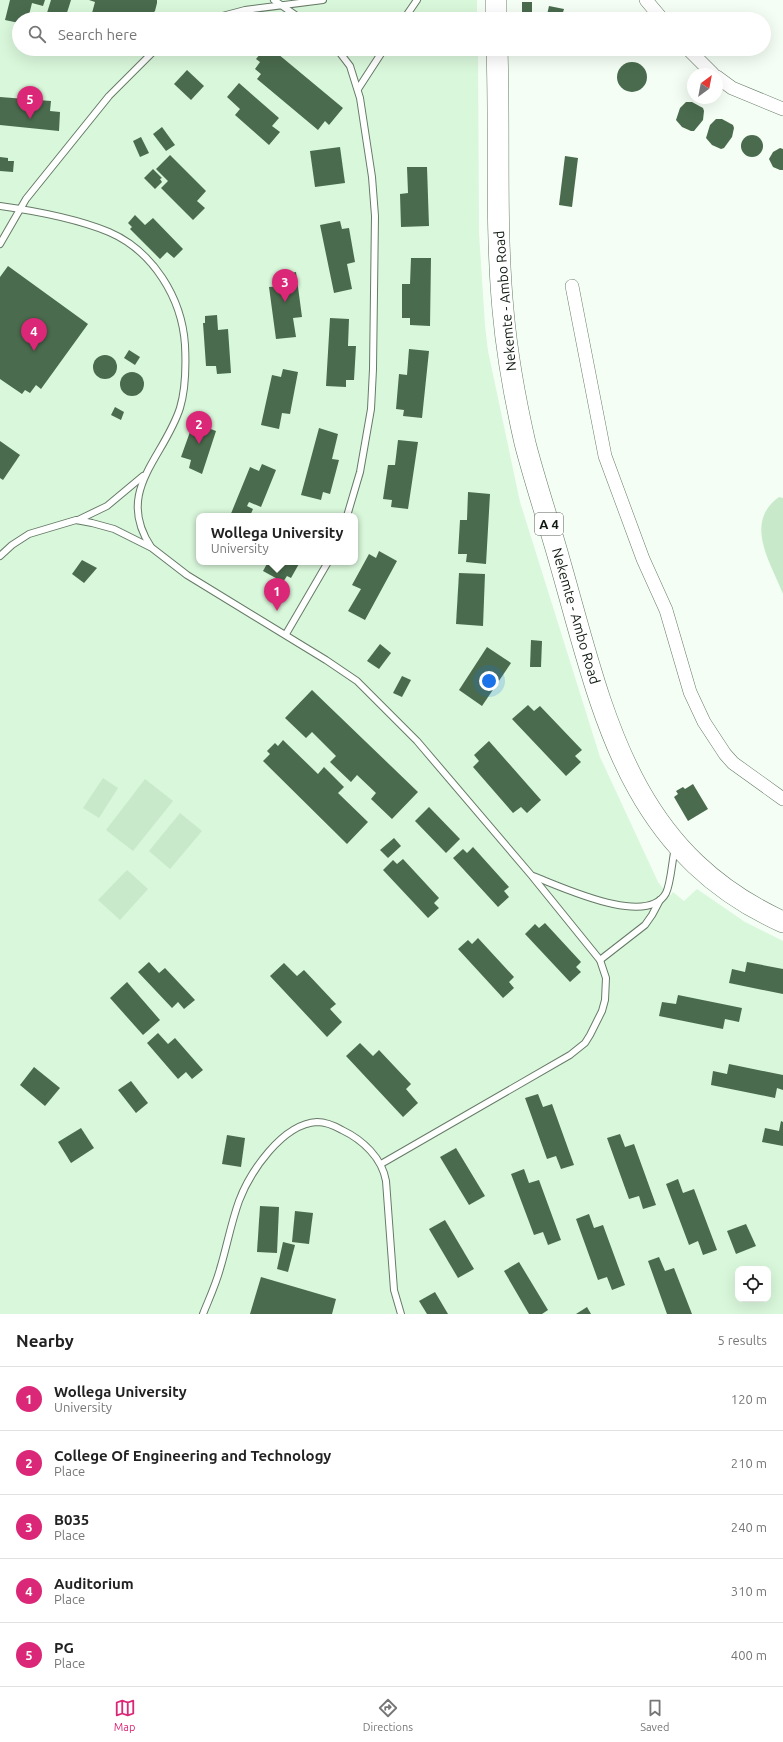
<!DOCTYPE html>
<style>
body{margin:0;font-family:Ubuntu,sans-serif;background:#f2f2f2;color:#222}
.controls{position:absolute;right:12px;bottom:12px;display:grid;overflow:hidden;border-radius:8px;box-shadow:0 4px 16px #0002}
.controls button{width:36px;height:36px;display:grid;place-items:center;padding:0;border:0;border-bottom:1px solid #e0e0e0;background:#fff;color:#222;font:20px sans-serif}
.compass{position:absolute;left:687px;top:68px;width:36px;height:36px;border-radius:50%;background:#fff;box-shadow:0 4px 16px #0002;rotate:32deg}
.you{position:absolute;left:489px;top:681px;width:14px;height:14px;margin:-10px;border:3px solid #fff;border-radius:50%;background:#1a73e8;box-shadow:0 0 0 6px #1a73e833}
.badge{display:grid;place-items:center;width:26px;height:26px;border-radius:50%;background:#db2777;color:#fff;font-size:13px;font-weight:700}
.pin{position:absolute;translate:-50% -33px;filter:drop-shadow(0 1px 2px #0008)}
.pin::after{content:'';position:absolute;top:21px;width:14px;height:12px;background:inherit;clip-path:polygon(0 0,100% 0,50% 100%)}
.popup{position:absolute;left:196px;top:513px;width:162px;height:52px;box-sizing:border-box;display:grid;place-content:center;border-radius:8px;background:#fff;filter:drop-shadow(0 1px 3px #0005);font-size:13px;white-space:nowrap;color:#767676}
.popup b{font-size:15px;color:#222}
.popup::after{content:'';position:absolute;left:50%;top:100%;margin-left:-8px;border:8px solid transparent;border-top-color:#fff}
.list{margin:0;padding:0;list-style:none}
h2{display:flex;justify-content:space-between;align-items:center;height:52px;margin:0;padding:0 16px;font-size:17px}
h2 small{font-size:13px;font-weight:400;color:#767676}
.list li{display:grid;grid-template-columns:26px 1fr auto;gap:12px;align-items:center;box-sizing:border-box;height:64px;padding:0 16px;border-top:1px solid #e0e0e0}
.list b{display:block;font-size:15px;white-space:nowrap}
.list p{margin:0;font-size:13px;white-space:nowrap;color:#767676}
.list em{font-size:13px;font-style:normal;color:#767676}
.icon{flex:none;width:22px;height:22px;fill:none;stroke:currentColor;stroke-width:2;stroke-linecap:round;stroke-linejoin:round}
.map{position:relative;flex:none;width:783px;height:1314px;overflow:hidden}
.search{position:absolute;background:#fff;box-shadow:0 4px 16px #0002;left:12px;right:12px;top:12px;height:44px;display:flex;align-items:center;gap:10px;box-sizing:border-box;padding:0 14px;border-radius:22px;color:#767676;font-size:15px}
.sheet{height:372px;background:#fff}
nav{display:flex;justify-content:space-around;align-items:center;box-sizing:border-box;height:56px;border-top:1px solid #e0e0e0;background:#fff;font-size:11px;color:#767676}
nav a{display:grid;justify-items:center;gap:2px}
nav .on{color:#db2777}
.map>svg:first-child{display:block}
.built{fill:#d9f7db;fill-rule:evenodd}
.green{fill:#c8eaca}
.building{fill:#4a6b4d}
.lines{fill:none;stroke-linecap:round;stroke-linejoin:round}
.service-casing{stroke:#667b67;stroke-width:8}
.minor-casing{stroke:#667b67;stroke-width:14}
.trunk-casing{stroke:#667b67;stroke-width:22}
.service{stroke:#fff;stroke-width:6}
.minor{stroke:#fff;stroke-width:13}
.trunk{stroke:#fff;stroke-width:21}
.labels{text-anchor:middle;stroke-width:4;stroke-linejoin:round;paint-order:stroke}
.shield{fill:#fff;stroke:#585f59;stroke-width:1}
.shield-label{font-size:13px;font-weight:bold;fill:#111a12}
.street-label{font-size:14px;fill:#111a12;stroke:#fff}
</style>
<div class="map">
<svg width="783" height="1314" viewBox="0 0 783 1314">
<rect width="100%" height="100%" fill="#f4fef4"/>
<path class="built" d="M0,0h477v19h-458v30h459l1,184 6,93 3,25 32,151 80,255 58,125 8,10 4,4 3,-4 11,9 13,-12 48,33 38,19v373h-783zM199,516h156v46h-156zM738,1269h30v30h-30z"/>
<g class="green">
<path d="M779,497l4,1v96c-12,-31 -40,-71 -4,-97z"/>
<polygon points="103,778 118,788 99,818 83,808"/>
<polygon points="145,779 173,801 133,851 106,830"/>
<polygon points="180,813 202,831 170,869 149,851"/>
<polygon points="127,870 148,889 120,920 98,900"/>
</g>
<g class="building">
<polygon points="10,0 45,0 43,6 32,3 28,19 19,19 19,23 5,20"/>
<polygon points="51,0 71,0 65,19 53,19 46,16"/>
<polygon points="89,0 157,0 157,3 155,11 147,19 113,19 92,13 95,2"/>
<rect x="522" y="2" width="10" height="17"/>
<polygon points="549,6 564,9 561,19 546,19"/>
<polygon points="264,49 272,49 343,108 329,125 325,121 318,130 257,79 261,74 255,69 260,62 256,59"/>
<circle cx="632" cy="77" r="15"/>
<polygon points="187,70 204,86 191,100 174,84"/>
<polygon points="239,83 279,118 272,126 280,132 269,145 235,115 240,109 227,97"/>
<polygon points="0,97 51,101 50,111 60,112 59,131 0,125"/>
<polygon points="686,102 692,102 703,108 704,111 703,120 694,131 691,131 682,127 676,120 680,108"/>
<polygon points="716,119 722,119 733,125 734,128 732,137 724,148 721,149 712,145 706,138 710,125"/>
<polygon points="162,127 175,145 166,151 153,134"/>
<circle cx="752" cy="146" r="11"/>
<polygon points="141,137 149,153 140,157 133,141"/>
<polygon points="340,147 345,183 315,187 310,151"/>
<polygon points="780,148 783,149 783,170 780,170 773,167 769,159 773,152"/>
<polygon points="170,155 206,191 197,201 205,208 193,220 161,188 168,181 156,169"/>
<polygon points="565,156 578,158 572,207 559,205"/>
<polygon points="0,157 8,158 8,161 14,161 13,172 0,171"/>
<polygon points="407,167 427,167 429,226 401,227 400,194 408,193"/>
<polygon points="153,169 162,178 160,179 162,182 155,189 144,178"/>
<polygon points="135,215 145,225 153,218 183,249 174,258 167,252 160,259 130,229 132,227 128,223"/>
<polygon points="340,221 342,229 349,228 355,262 347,264 352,289 334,293 320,225"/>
<polygon points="411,258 431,258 430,326 410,325 410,318 402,318 402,284 410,284"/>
<polygon points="8,266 88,324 41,389 36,385 30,393 25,390 22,394 0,379 0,277"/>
<polygon points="296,272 302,317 293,318 296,337 276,339 269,287 281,286 279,275"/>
<polygon points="217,315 218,330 228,329 231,373 217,374 216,366 206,366 203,323 205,323 205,316"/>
<polygon points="330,318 349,319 348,346 356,346 354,380 346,380 346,387 326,386"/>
<polygon points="409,349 429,351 422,418 403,416 404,410 396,409 399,374 407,375"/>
<polygon points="129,350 140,357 135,365 124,358"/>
<circle cx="105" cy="367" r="12"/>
<polygon points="283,369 298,372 290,414 282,413 279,429 261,425 272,375 281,377"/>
<circle cx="132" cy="384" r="12"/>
<polygon points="115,407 124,412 121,420 111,415"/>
<polygon points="196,415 211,420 208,428 216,431 202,474 189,468 191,460 181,457"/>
<polygon points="319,428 338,434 332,459 339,460 330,494 323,492 321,500 301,495"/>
<polygon points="398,440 418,442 408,509 391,507 392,500 383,499 388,465 395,465"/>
<polygon points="0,441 20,455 3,480 0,478"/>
<polygon points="262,464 276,470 261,507 249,502 247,506 253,509 250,516 230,516 250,467 259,471"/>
<polygon points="468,492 490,494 486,564 466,562 467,554 458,554 460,520 467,520"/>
<polygon points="379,551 397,561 365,620 348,611 361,589 352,585 369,554 376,558"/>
<polygon points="82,560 97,568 84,583 72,574"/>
<polygon points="268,562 300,562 291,578 287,576 283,582 263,571"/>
<polygon points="459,573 485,574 483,626 456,624"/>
<polygon points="531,640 542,641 541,667 530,667"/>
<polygon points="380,644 391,653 379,669 367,661"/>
<polygon points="487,647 511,663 482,706 459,690"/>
<polygon points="402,676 411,680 402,697 393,693"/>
<polygon points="312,690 418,792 392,819 371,799 376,793 357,775 351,782 330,762 336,756 312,732 306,738 285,718"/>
<polygon points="528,705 534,711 540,706 582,750 575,756 581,762 566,776 512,719"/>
<polygon points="283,740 318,774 324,767 344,787 338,793 368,822 347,844 263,761 270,754 267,751 275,743 278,746"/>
<polygon points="489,741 541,800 527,813 521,807 513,813 473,767 479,761 474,755"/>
<polygon points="693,784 708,809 688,821 674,797 678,794 676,791 683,787 685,789"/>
<polygon points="429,807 460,839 446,853 415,821"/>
<polygon points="394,838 401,846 388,858 380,850"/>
<polygon points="473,847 509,887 504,891 509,897 498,907 453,858 463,849 467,853"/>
<polygon points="403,859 439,898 434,903 439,908 428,918 383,870 393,860 397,864"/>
<polygon points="545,923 581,962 576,967 581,972 570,982 525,934 535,924 539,928"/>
<polygon points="478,938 514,977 509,982 514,988 503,998 458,949 468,940 472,944"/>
<polygon points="149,962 159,973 165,968 195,1000 184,1009 178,1002 172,1008 138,972"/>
<polygon points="747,962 783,969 783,994 729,983 732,969 745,972"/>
<polygon points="284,963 297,976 304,970 336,1004 330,1009 342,1022 327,1037 270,976"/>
<polygon points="127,982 160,1020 143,1035 110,998"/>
<polygon points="678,995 742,1008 739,1022 725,1019 723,1029 659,1016 662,1002 676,1004"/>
<polygon points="158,1033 168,1044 175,1038 203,1070 192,1079 186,1072 178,1079 147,1043"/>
<polygon points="360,1043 373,1056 379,1050 411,1084 406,1089 418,1103 403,1117 346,1056"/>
<polygon points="729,1064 783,1075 783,1090 777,1088 775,1098 711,1085 713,1071 727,1074"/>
<polygon points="34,1067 60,1088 45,1106 20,1085"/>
<polygon points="131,1081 148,1103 136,1113 118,1090"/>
<polygon points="538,1094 543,1107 552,1104 574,1165 561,1169 556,1156 547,1159 525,1098"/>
<polygon points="781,1121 783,1122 783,1146 762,1142 765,1128 779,1131"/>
<polygon points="81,1128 94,1148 71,1163 58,1142"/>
<polygon points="620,1134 625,1147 634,1144 656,1205 643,1209 639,1196 629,1199 607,1138"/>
<polygon points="227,1135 245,1138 241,1167 222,1164"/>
<polygon points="456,1148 485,1196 469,1205 440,1157"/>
<polygon points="524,1169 529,1183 539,1180 561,1240 548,1245 543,1232 534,1235 511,1174"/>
<polygon points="678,1179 683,1193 694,1189 717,1250 703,1255 698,1241 689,1245 666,1184"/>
<polygon points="260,1206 279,1207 277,1253 257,1252"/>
<polygon points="295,1211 313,1213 309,1244 292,1242"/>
<polygon points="589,1214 594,1228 603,1225 625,1285 612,1290 607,1277 598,1280 576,1219"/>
<polygon points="445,1220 474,1269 458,1278 429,1229"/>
<polygon points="746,1224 756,1246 736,1254 727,1231"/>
<polygon points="283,1242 295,1245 288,1272 277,1269"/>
<polygon points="659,1257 665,1271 674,1268 692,1314 667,1314 648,1261"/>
<polygon points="519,1262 548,1310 542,1314 529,1314 504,1271"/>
<polygon points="261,1277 336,1299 332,1314 250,1314"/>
<polygon points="435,1292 448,1314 427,1314 419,1301"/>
<polygon points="587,1307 591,1314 576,1314"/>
</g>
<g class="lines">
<g class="service-casing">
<g id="service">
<polyline points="274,0 301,19"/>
<polyline points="211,19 245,10 323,0"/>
<polyline points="404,19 417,0"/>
<polyline points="337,49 350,66 360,98 372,177 375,216 373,369 371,409 360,472 347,516"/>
<polyline points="358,89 384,49"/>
<path d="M0,206c36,5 75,12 109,26 44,19 73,66 76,113 1,20 1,43 -5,63 -16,50 -66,83 -29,139"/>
<polyline points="0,244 26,199 109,96 156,49"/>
<polyline points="78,520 107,506 143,476"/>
<polyline points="0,556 12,545 29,534 76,520 92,523 114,529 152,548 187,575 326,660 357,681 417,741 532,876 600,960 606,978 605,1000 602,1011 590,1035 585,1043 570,1055 381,1164"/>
<polyline points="286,634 328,562"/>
<path d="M533,876c27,10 114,52 133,17 5,-10 6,-33 9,-45"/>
<polyline points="600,960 645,925 652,915 660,900"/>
<path d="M203,1314c6,-15 13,-30 17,-45 7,-23 11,-46 19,-68 11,-29 43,-77 78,-79 8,0 18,4 25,8 21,10 40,28 44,51l8,109 7,24"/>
</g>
</g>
<g class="minor-casing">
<g id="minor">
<polyline points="646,0 662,19"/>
<polyline points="688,49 713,74"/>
<polyline points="717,77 732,88 783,109"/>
<polyline points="572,286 605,456 643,559 666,610 690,692 704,722 725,754 733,763 783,799"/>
</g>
</g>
<g class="trunk-casing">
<g id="trunk">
<polyline points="496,0 496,19"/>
<path d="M497,49c3,87 -2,174 6,261 4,45 12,89 22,133 10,39 23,77 34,116 43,149 67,292 224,363"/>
</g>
</g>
<use href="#service" class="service"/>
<use href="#minor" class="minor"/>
<use href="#trunk" class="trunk"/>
</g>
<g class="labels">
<rect class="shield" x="535" y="513" width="28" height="22" rx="3"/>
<g class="shield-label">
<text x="549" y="529">A 4</text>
</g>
<g class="street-label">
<text transform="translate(505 301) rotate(-95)" y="5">Nekemte - Ambo Road</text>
<text transform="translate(576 616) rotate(74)" y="5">Nekemte - Ambo Road</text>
</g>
</g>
</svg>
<div class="controls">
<button><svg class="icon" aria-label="locate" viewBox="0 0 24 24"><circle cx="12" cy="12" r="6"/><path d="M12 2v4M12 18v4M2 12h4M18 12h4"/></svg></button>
</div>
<svg class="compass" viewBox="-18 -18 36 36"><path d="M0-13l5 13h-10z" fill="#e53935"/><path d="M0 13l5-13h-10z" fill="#767676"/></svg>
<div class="you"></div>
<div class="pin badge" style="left:277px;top:611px">1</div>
<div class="popup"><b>Wollega University</b>University</div>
<div class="pin badge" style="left:199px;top:444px">2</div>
<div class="pin badge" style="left:285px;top:302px">3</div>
<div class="pin badge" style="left:34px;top:351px">4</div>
<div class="pin badge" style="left:30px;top:119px">5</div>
<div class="search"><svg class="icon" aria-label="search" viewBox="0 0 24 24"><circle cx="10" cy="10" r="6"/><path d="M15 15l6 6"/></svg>Search here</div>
</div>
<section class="sheet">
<h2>Nearby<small>5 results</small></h2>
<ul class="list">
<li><span class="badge">1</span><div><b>Wollega University</b><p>University</p></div><em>120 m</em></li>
<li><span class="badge">2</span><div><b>College Of Engineering and Technology</b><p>Place</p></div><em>210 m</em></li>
<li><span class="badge">3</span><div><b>B035</b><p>Place</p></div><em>240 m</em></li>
<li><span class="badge">4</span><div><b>Auditorium</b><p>Place</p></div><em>310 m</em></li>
<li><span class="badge">5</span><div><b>PG</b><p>Place</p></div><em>400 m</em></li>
</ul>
</section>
<nav>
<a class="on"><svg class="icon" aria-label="map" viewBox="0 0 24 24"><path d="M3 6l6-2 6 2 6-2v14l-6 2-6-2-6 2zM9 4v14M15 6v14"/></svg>Map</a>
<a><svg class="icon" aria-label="directions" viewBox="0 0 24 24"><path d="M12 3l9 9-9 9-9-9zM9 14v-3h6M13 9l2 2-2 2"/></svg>Directions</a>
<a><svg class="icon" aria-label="saved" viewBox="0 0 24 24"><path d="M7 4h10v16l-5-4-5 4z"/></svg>Saved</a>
</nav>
